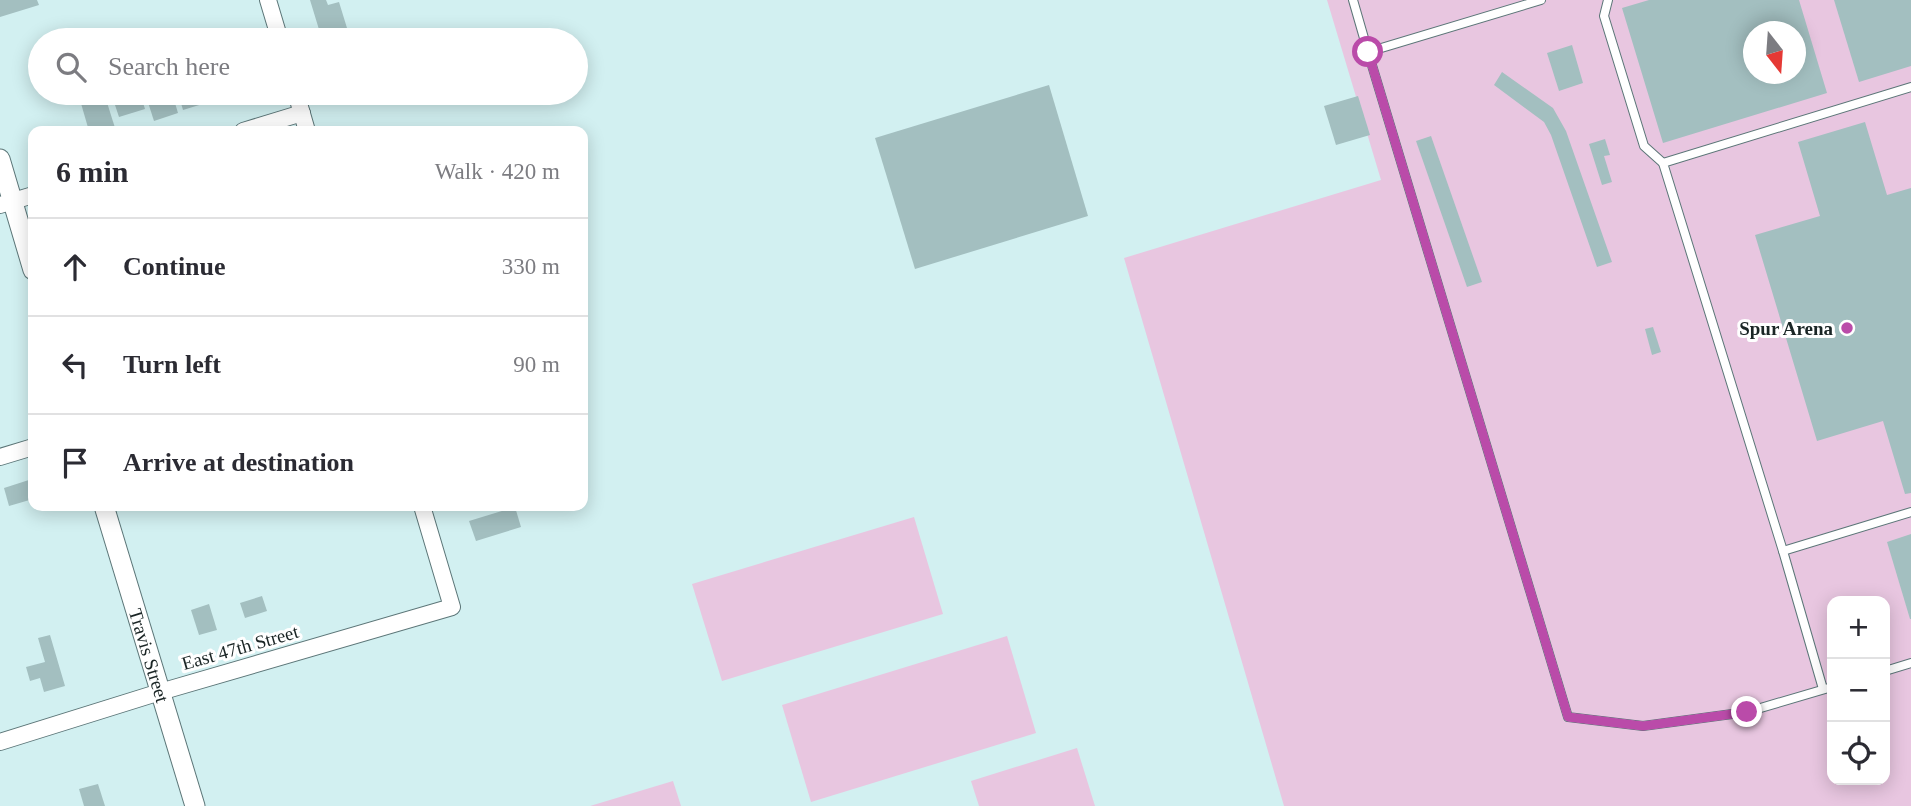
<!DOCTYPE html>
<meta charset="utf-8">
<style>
body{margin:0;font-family:"Times New Roman",serif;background:#f2f2f3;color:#2b2b33}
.controls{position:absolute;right:21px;bottom:21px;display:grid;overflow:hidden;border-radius:14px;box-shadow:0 4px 18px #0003}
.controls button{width:63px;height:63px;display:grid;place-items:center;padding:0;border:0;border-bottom:2px solid #e1e1e2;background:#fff;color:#2b2b33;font:35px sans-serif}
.compass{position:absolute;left:1743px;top:21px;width:63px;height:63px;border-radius:50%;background:#fff;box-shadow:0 4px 18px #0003;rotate:163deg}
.stop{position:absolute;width:21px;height:21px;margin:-16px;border:5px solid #ba4ba9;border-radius:50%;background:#fff}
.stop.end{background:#ba4ba9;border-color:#fff;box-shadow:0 2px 7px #0008}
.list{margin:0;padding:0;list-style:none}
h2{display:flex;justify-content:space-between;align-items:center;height:91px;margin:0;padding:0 28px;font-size:30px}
h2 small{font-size:23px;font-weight:400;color:#7c7c81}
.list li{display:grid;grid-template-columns:46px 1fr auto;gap:21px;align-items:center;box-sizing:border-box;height:98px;padding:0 28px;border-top:2px solid #e1e1e2}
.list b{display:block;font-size:26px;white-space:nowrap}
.list em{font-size:23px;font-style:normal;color:#7c7c81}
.icon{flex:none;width:38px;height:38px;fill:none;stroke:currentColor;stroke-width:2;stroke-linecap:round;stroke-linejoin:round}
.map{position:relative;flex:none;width:1911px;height:806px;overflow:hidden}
.search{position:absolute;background:#fff;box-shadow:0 4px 18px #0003;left:28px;top:28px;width:560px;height:77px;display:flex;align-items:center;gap:18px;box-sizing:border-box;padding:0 24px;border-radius:38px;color:#7c7c81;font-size:26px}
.panel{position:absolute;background:#fff;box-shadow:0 4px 18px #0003;left:28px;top:126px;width:560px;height:385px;border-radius:14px}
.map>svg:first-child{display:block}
.green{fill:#e8c6e0;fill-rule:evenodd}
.building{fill:#a3bfc0;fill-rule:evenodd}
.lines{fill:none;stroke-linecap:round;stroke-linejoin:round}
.service-casing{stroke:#5c7678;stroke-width:10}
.minor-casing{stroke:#5c7678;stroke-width:18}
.tertiary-casing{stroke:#5c7678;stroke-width:21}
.service{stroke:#fff;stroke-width:8}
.minor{stroke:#fff;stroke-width:16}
.tertiary{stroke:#fff;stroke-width:19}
.route{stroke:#ba4ba9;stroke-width:9}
.poi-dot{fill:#ba4ba9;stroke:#fff;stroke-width:2.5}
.labels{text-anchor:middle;stroke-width:6;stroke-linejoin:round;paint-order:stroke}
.poi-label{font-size:19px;font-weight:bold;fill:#1a2525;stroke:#fff;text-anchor:end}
.street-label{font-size:19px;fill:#1a2525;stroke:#fff}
</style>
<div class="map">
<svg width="1911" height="806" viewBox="0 0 1911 806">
<rect width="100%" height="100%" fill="#d2f0f1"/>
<g class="green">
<path d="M1327,0h584v806h-627l-160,-548 257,-78zM1754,32h42v42h-42zM1832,601h53v179h-53z"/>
<polygon points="914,517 943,614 722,681 692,584"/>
<polygon points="1007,636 1036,733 811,802 782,705"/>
<polygon points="1077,748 1095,806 979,806 971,781"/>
<polygon points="673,781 681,806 590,806"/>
</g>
<g class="building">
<polygon points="0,0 37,0 39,5 0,17"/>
<polygon points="310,0 326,0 328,5 339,2 347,28 321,36"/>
<path d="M1649,0h150l28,93 -164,50 -41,-135zM1754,32h42v42h-42z"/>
<polygon points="1834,0 1911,0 1911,66 1859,82"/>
<polygon points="1572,45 1583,83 1559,91 1547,53"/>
<polygon points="1502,72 1553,108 1566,131 1612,262 1597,267 1551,135 1544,122 1494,85"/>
<polygon points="1049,85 1088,216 915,269 875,138"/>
<polygon points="104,93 116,131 89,131 80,100"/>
<polygon points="134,93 140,93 145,109 119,117 113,99"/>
<polygon points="145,93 172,93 178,113 154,121"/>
<polygon points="178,93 207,93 209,102 183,110"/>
<polygon points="211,93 243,93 214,102"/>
<polygon points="1358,96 1370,135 1336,145 1324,106"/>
<polygon points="1865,122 1887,195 1911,188 1911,493 1905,494 1883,421 1817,441 1755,235 1820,216 1798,142"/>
<polygon points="1431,136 1482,282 1467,287 1416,141"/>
<polygon points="1605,139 1610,155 1604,156 1612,182 1602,185 1589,144"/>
<polygon points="1653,327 1661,352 1652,355 1645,329"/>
<polygon points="32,479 33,499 9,506 4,488"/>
<polygon points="515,507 521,527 476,541 469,521"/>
<polygon points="1911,534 1911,619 1910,619 1887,542"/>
<polygon points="262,596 267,611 245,618 240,603"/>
<polygon points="209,604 217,630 199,635 191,610"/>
<polygon points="50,635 65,686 44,692 40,678 30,681 26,667 45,662 38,638"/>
<polygon points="98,784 105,806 84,806 79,789"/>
</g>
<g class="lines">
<g class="service-casing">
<g id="service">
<polyline points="1353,0 1368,52"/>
<polyline points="1541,0 1368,52 1568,717 1643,726 1747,712 1832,687"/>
<polyline points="1608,0 1604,16 1644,146 1663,163"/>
<polyline points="1783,551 1663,163 1911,87"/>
<polyline points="1885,671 1911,663"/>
<polyline points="1823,689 1783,551 1911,512"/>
</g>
</g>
<g class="minor-casing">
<g id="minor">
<polyline points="268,0 280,40"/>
<polyline points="296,93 307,131"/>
<polyline points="243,131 302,113"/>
<polyline points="0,205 33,195"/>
<polyline points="0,457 33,447"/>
<polyline points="0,742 160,692 452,607 422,506"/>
</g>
</g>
<g class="tertiary-casing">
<g id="tertiary">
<polyline points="0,159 33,270"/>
<path id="s1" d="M104,506l91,300"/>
</g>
</g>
<use href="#service" class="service"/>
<use href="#minor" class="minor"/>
<use href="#tertiary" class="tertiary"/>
</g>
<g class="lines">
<polyline class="route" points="1368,52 1568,717 1643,726 1747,712"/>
</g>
<circle class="poi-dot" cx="1847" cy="328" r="7"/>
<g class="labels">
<g class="poi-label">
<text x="1833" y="335">Spur Arena</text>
</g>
<g class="street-label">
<text transform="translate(240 647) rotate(-16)" y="7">East 47th Street</text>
<text dy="7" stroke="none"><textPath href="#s1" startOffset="156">Travis Street</textPath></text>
</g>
</g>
</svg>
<div class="controls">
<button>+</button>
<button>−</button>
<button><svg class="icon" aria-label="locate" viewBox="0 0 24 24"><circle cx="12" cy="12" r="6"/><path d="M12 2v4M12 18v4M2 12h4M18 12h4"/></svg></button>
</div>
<svg class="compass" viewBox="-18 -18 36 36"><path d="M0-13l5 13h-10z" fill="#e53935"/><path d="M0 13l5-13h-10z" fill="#7c7c81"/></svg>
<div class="stop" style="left:1368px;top:52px"></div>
<div class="stop end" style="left:1747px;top:712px"></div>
<div class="search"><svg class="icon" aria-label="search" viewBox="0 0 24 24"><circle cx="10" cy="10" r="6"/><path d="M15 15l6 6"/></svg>Search here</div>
<section class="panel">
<h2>6 min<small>Walk · 420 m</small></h2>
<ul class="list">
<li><svg class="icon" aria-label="ahead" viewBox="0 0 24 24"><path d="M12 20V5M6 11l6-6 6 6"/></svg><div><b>Continue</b></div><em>330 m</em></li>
<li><svg class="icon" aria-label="left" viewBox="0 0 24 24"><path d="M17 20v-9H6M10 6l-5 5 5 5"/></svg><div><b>Turn left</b></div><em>90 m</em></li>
<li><svg class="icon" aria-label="arrive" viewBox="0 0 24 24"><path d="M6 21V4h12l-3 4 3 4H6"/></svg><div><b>Arrive at destination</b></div></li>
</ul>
</section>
</div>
